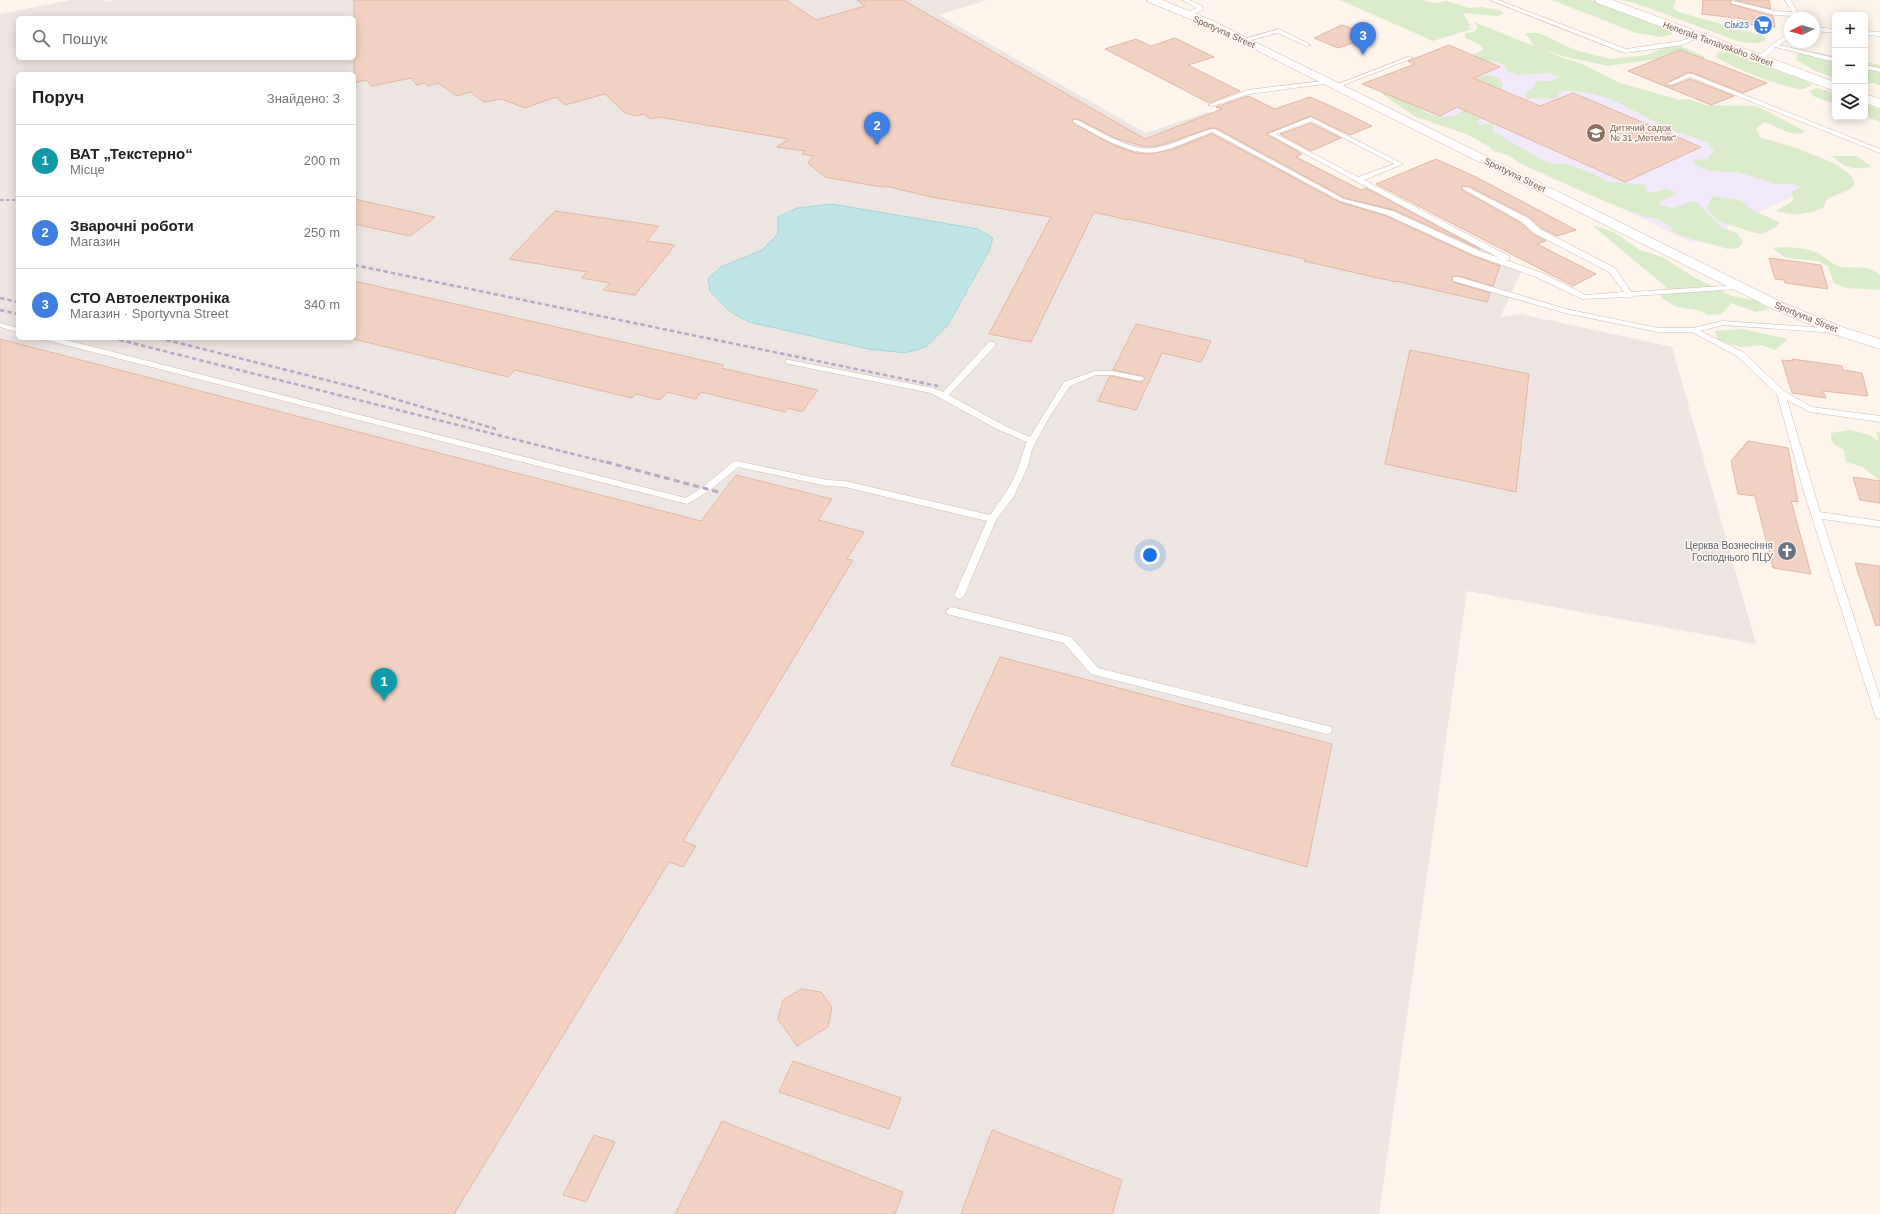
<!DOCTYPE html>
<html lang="uk">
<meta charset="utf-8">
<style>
body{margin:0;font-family:Helvetica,sans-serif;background:#f2f2f2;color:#202124}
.controls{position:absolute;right:12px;top:12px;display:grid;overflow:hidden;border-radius:6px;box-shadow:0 2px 10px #0003}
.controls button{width:36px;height:36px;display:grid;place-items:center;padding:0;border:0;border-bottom:1px solid #e0e0e0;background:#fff;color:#202124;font:20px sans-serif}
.compass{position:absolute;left:1784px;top:12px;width:36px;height:36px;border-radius:50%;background:#fff;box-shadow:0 2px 10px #0003;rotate:265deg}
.you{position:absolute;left:1150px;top:555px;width:14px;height:14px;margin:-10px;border:3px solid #fff;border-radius:50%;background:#1a73e8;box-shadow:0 0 0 6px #1a73e833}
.badge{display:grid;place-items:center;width:26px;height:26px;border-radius:50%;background:#e56653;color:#fff;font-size:13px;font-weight:700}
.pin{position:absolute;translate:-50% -33px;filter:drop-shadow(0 1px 2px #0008)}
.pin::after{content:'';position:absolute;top:21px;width:14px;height:12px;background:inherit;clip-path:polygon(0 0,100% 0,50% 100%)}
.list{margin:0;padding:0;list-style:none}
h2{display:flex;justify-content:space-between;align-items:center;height:52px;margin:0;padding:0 16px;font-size:17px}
h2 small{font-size:13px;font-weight:400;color:#757577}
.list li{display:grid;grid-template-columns:26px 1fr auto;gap:12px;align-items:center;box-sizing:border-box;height:72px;padding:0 16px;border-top:1px solid #e0e0e0}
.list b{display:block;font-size:15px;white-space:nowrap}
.list p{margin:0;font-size:13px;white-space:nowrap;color:#757577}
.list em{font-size:13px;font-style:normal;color:#757577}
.icon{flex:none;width:22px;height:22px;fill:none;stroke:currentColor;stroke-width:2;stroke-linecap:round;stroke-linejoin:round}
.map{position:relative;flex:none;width:1880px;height:1214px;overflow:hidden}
.search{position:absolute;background:#fff;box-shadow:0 2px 10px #0003;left:16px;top:16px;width:340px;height:44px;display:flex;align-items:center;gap:10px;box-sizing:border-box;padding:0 14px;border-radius:6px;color:#757577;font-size:15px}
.panel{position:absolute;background:#fff;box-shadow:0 2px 10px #0003;left:16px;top:72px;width:340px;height:268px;border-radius:6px}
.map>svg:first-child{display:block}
.industrial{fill:#ede5e1;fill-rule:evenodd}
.education{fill:#f1e8fa}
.green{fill:#daebc9}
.water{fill:#bfe5e7;stroke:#a5d6d9}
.building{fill:#f2d2c3;stroke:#e5b6a3}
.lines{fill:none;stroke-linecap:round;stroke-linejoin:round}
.service-casing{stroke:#d0bbb0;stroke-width:1}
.minor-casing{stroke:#d0bbb0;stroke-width:1}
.secondary-casing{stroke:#d5bdb0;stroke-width:1}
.service{fill:#fff;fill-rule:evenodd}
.minor{fill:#fff;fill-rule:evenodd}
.secondary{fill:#fff;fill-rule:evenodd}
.rail-far2{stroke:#b6a8c8;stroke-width:2;stroke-dasharray:3.5 2.5;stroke-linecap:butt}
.rail-far1{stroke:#b6a8c8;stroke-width:2.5;stroke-dasharray:4.5 3;stroke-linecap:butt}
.rail{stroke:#b6a8c8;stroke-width:3;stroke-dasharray:6 4;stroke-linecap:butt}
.labels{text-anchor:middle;stroke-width:3;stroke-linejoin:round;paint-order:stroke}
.far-shop-label{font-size:9px;fill:#366cbe;stroke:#fff9f3;text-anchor:end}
.far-street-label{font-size:9px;fill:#79594d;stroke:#fff9f3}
.far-education-label{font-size:9px;fill:#785e54;stroke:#fff9f3;text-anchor:start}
.worship-label{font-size:10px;fill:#5b616d;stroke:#fff9f3;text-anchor:end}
</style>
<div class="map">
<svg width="1880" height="1214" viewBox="0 0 1880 1214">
<rect width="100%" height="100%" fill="#fdf4ec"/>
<path class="industrial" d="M71,0h32l2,2 11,-2h871l-48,15 207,118 62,-21 159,81 156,75 -23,49 20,-3 152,33 84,297 -289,-53 -88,623h-1379v-1200zM18,18h336v40h-336zM18,74h336v264h-336z"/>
<polygon class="education" points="1510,41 1833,177 1693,243 1373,88"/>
<g class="green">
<polygon points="1340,0 1421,0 1434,3 1447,1 1469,8 1482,7 1502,11 1503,14 1497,16 1463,13 1471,26 1467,27 1472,29 1433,41"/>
<polygon points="1552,0 1590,0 1656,23 1673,34 1662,37 1636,33"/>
<polygon points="1621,0 1676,0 1673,7 1678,12 1764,36 1766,41 1756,43 1740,42 1635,3"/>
<path d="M1474,22l60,24 -9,-13h14l36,17 36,9 36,-4 18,-8 13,-2 26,11v3l-25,5 -24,-5 -47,7 -46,-10 -26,-10 27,12 17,5 40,20 60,17 8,-1 18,6 51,1 48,25 -4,3 -11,-1 -26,-11 -8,7 5,9c15,3 94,26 93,45 0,2 -2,4 -3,6l-24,10 -4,9c-17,7 -30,8 -47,3l18,-11 -3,-8 11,-5 -10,-3h-17l-37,-12 -27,-1 -15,-5 -3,-6 14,-1 7,-8 -6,-9 -37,-12 -62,-32 -25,-6 -22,-2 -6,8 -29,1 -1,-7 8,-5 4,-6h12l11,-4 -12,-4 -31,2 -11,-4 -3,-6 -9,-4 -14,2 -17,-3 19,-10 -2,-5 -16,-7v-5l9,-1 4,-5z"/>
<path d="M1730,51l28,10 15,8 30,10 9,6c-4,2 -8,5 -12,4 -17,-1 -69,-22 -84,-32l1,-5z"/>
<polygon points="1816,52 1835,56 1835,78 1816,71 1796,60 1797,55 1804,53"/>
<polygon points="1865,62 1880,65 1880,86 1874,83 1865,83"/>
<polygon points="1490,75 1500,78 1503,85 1500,93 1474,79 1480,76"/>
<path d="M1380,86c6,2 15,3 21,6 8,5 14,14 22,19 13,7 33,10 42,-4l19,10 -6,3 1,5 13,-2 3,3 -3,5 56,32 17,1 19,6 26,12 35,3 2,8 13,-2 6,-3 10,5 -19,11 16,4 21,-7 7,3 -1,2 21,21 16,6 6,9 -5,6 -10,1 -44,-12 -10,-5 -4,-6 -13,-7 -15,-3 -36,-14 -85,-38 -13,-9 -15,-4 -3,-4 -24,-13 -50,-17 -34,-23z"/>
<polygon points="1817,88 1835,93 1835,104 1813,96 1810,91"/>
<polygon points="1865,104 1880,109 1880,122 1865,116"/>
<path d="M1832,156h25l14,11c-18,3 -26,1 -39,-11z"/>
<polygon points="1713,196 1742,201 1753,211 1780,222 1776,227 1762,234 1755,233 1718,221 1707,208"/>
<polygon points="1592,225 1614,232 1640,250 1662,257 1694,277 1731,296 1755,300 1769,309 1756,312 1731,303 1722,314 1708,315 1697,310 1677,307 1661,298 1666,287"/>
<path d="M1787,247c11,1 23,2 33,7 7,4 14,12 22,13 14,2 25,-3 38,8v15l-34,-2 -12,-5 -6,-17 -10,-5 -32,-3 -14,-10z"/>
<polygon points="1743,329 1788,339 1775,350 1761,345 1742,347 1718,341 1715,331"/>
<polygon points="1851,430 1870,435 1879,442 1876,431 1880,432 1880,481 1863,467 1846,462 1844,450 1835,445 1831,440 1831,433"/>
</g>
<polygon class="water" points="832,204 978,229 993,238 989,251 948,325 926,347 905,353 869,349 749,322 729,311 710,291 708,279 721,267 762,250 778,234 778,217 797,208"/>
<g class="building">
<polygon points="354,0 786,0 816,20 865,6 857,0 903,0 1145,139 1222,109 1216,107 1248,96 1275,109 1310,97 1335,108 1372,126 1350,135 1310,116 1267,133 1267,134 1302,154 1296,157 1361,190 1366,188 1480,249 1394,210 1345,198 1216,128 1211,128 1161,145 1146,147 1115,138 1078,119 1072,119 1072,122 1113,145 1136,153 1147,154 1171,150 1212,134 1339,202 1386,216 1473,256 1500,266 1493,286 1459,276 1452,277 1453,282 1490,293 1487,302 1396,281 1396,282 1304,261 1305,259 1129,219 1128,220 1094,212 1031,342 989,334 1051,217 931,197 886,186 885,187 875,186 825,177 808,163 813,156 802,154 805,151 777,147 788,139 659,117 650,119 644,114 636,116 625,113 605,94 565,105 556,97 525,108 501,99 484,102 470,92 457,96 438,83 428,86 424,83 417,85 411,78 372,86 366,80 354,83"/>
<polygon points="1703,0 1732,0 1729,3 1730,4 1773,16 1775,27 1746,24 1745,19 1702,14"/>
<polygon points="1735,0 1769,0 1771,9"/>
<polygon points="1342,25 1373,36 1338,48 1314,38"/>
<polygon points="1175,38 1214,57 1188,65 1240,91 1209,103 1105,49 1136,39 1151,46"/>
<polygon points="1449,45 1500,67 1473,78 1540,106 1573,93 1701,147 1625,182 1457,107 1440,116 1362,84 1415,64 1408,61"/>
<polygon points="1680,50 1704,59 1767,83 1743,93 1693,73 1688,72 1665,84 1666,85 1672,86 1690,79 1734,96 1711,105 1628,71"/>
<polygon points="1311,123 1341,138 1311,151 1280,134"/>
<polygon points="1436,159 1474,176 1576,230 1557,236 1541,228 1529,217 1468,186 1462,187 1462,190 1521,223 1533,234 1546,241 1537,244 1596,274 1573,286 1376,184"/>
<polygon points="354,199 435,217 410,236 354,224"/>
<polygon points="555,211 659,226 647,241 675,245 635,295 603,290 610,283 581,278 587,272 509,259"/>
<polygon points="1769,258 1821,265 1828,289 1785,283 1784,280 1775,279"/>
<polygon points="354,281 724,365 721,368 818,390 802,412 788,408 785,412 701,392 696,399 667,392 660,400 636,394 632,398 515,370 508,377 354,339"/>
<polygon points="1136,324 1211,341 1201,362 1162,353 1136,410 1098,401 1110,376 1140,382 1145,379 1143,376 1113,370"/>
<polygon points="0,339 701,521 736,475 832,499 818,520 864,532 847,559 853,560 683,841 696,846 683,867 669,862 454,1214 0,1214"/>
<polygon points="1410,350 1529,374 1516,492 1385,464"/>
<polygon points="1792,359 1842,366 1843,370 1862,373 1868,396 1823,391 1826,398 1792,393 1782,360 1793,361"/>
<polygon points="1748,441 1788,448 1798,502 1791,501 1811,574 1773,568 1755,496 1738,494 1731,461"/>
<polygon points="1853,477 1880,481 1880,503 1860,500"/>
<polygon points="1855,563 1880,566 1880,625 1876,626"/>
<polygon points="1000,657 1332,744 1307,867 951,765"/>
<polygon points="801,989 821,992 832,1007 828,1027 797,1046 778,1019 783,1000"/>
<polygon points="793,1061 901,1098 889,1129 779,1092"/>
<polygon points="722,1121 903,1192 895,1214 675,1214"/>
<polygon points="992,1130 1122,1180 1112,1214 961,1214"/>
<polygon points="594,1135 615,1142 586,1202 563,1195"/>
</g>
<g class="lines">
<g class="service-casing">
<g id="service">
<polygon points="1182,0 1189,0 1202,6 1203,10 1189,16 1185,16 1185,14 1197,8"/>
<polygon points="1490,0 1498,0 1626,49 1681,41 1699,34 1702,36 1682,45 1625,53"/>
<polygon points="1785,0 1791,0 1801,18 1795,18 1794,16 1775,15 1730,3 1733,1 1775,11 1792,12"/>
<polygon points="1814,27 1835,29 1835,33 1814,31"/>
<polygon points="1279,29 1311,45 1306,46 1278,33 1244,42 1241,40"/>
<polygon points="1865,31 1880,32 1880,36 1865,35"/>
<path d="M1790,34v4l-11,7 56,13v4l-60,-15c-4,6 -11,13 -19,12v-2c12,-7 20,-18 34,-23z"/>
<polygon points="1408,57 1413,58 1338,87 1333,86"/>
<polygon points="1865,65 1880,68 1880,72 1865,69"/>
<polygon points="1688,74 1692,74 1880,149 1880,153 1690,77 1671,85 1666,84"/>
<polygon points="1330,80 1332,81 1332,83 1249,94 1213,106 1208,105 1248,90"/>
<path d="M1311,117l92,47 -39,16 145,76v4h-6l-235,-126zM1311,121l83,43 -36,13 -82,-43z"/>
<path d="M1073,120h4c21,10 54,32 78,28 17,-3 39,-14 56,-19h4l129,70 49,12 87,40 62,22 44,22 38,-3 -15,-20 -75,-39 -12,-11 -59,-33v-2h4l61,31 12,11 75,39 16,24 107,-7 4,2 -4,2 -104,7 -4,2 -3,-1 -45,2 -46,-22 -62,-22 -87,-40 -47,-14 -128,-69c-18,7 -37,16 -55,20 -26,5 -62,-18 -84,-30z"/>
<polygon points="1453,277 1459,277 1566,309 1658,328 1693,328 1723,321 1839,329 1839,333 1836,333 1723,325 1700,331 1743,352 1784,391 1812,407 1880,416 1880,422 1810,412 1787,400 1820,512 1880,521 1880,527 1822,519 1880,698 1880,719 1876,718 1875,715 1804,492 1777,394 1737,356 1692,332 1658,332 1565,313 1453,281"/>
<polygon points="0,323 18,328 18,332 0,327"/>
<path d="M45,338h13l628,160 17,-11 30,-25 3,-1 91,19 18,1 145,34c11,-15 23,-31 29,-49 3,-8 4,-16 8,-24l-30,-13 -66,-36 -142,-29 -4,-2 1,-2h3l144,28 10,4 46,-50h6v4l-46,49 54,30 27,12 34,-55 31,-11h17l31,6 1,2 -4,2 -28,-6h-16l-26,11 -20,30 -18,33 -4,17 -14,30 -18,24 -32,76 -5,3 -5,-3 33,-75 -142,-34 -18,-1 -89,-19 -29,24 -22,13 -641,-164z"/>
<polygon points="951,607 1071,637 1098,668 1327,726 1331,727 1332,730 1331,733 1327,734 1091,674 1064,643 947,614 946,611"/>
</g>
</g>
<g class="minor-casing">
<polygon id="minor" points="1147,0 1162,0 1211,20 1783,303 1845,328 1880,339 1880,349 1833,334 1773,309 1240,42 1203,24 1148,2"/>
</g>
<g class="secondary-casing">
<g id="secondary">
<polygon points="1595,0 1612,0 1835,82 1835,91 1597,3"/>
<polygon points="1865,94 1880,99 1880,108 1865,103"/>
</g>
</g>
<use href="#service" class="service"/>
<use href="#minor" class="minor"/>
<use href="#secondary" class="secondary"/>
<polyline class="rail-far2" points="0,200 18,200"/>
<g class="rail-far1">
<polyline points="354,265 938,386"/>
<polyline points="0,298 18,302"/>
<polyline points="0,310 18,314"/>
<polyline points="112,338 609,463"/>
<polyline points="159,338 358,388 496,429"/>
</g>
<polyline class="rail" points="606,462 722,493"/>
</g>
<defs>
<g id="supermarket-disc" transform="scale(1)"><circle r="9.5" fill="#3f7fe0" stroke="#fff9f3"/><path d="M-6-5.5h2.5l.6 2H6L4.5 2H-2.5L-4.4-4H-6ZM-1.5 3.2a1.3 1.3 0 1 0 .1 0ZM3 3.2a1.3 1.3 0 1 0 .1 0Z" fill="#fff"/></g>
<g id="school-disc" transform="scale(1)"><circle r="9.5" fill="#8d6e63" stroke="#fff9f3"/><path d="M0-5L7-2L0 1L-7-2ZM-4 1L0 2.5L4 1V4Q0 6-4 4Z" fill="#fff"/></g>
<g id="church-disc" transform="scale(1)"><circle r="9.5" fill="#6b7280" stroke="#fff9f3"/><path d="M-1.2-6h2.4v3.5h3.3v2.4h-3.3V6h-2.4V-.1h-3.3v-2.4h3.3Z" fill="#fff"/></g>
</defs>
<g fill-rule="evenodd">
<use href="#supermarket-disc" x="1763" y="25"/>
<use href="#school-disc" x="1596" y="133"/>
<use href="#church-disc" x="1787" y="551"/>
</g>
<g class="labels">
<g class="far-shop-label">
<text x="1749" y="28">Сім23</text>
</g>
<g class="far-street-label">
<text transform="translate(1224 32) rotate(24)" y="3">Sportyvna Street</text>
<text transform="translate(1718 44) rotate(20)" y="3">Henerala Tarnavskoho Street</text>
<text transform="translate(1515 175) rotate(26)" y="3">Sportyvna Street</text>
<text transform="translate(1806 317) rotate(22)" y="3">Sportyvna Street</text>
</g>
<g class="far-education-label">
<text x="1610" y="131">Дитячий садок<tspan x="1610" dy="10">№ 31 „Метелик“</tspan></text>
</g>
<g class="worship-label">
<text x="1773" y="549">Церква Вознесіння<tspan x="1773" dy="12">Господнього ПЦУ</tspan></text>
</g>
</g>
</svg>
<div class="controls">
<button>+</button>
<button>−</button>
<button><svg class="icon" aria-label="layers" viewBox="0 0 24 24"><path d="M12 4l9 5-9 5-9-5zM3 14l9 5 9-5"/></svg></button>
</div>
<svg class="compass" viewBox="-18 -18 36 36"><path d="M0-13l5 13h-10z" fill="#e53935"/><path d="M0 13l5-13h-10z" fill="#757577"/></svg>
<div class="you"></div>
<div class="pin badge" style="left:384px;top:701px;background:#0f9aa8">1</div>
<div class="pin badge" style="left:877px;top:145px;background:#3f7fe0">2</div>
<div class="pin badge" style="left:1363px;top:55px;background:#3f7fe0">3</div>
<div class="search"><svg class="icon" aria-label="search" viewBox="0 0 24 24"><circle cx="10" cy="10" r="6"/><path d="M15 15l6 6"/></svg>Пошук</div>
<section class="panel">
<h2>Поруч<small>Знайдено: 3</small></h2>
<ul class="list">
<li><span class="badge" style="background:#0f9aa8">1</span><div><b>ВАТ „Текстерно“</b><p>Місце</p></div><em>200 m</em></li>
<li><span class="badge" style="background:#3f7fe0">2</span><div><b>Зварочні роботи</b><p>Магазин</p></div><em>250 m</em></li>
<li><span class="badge" style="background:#3f7fe0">3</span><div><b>СТО Автоелектроніка</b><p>Магазин · Sportyvna Street</p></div><em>340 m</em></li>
</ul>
</section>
</div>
